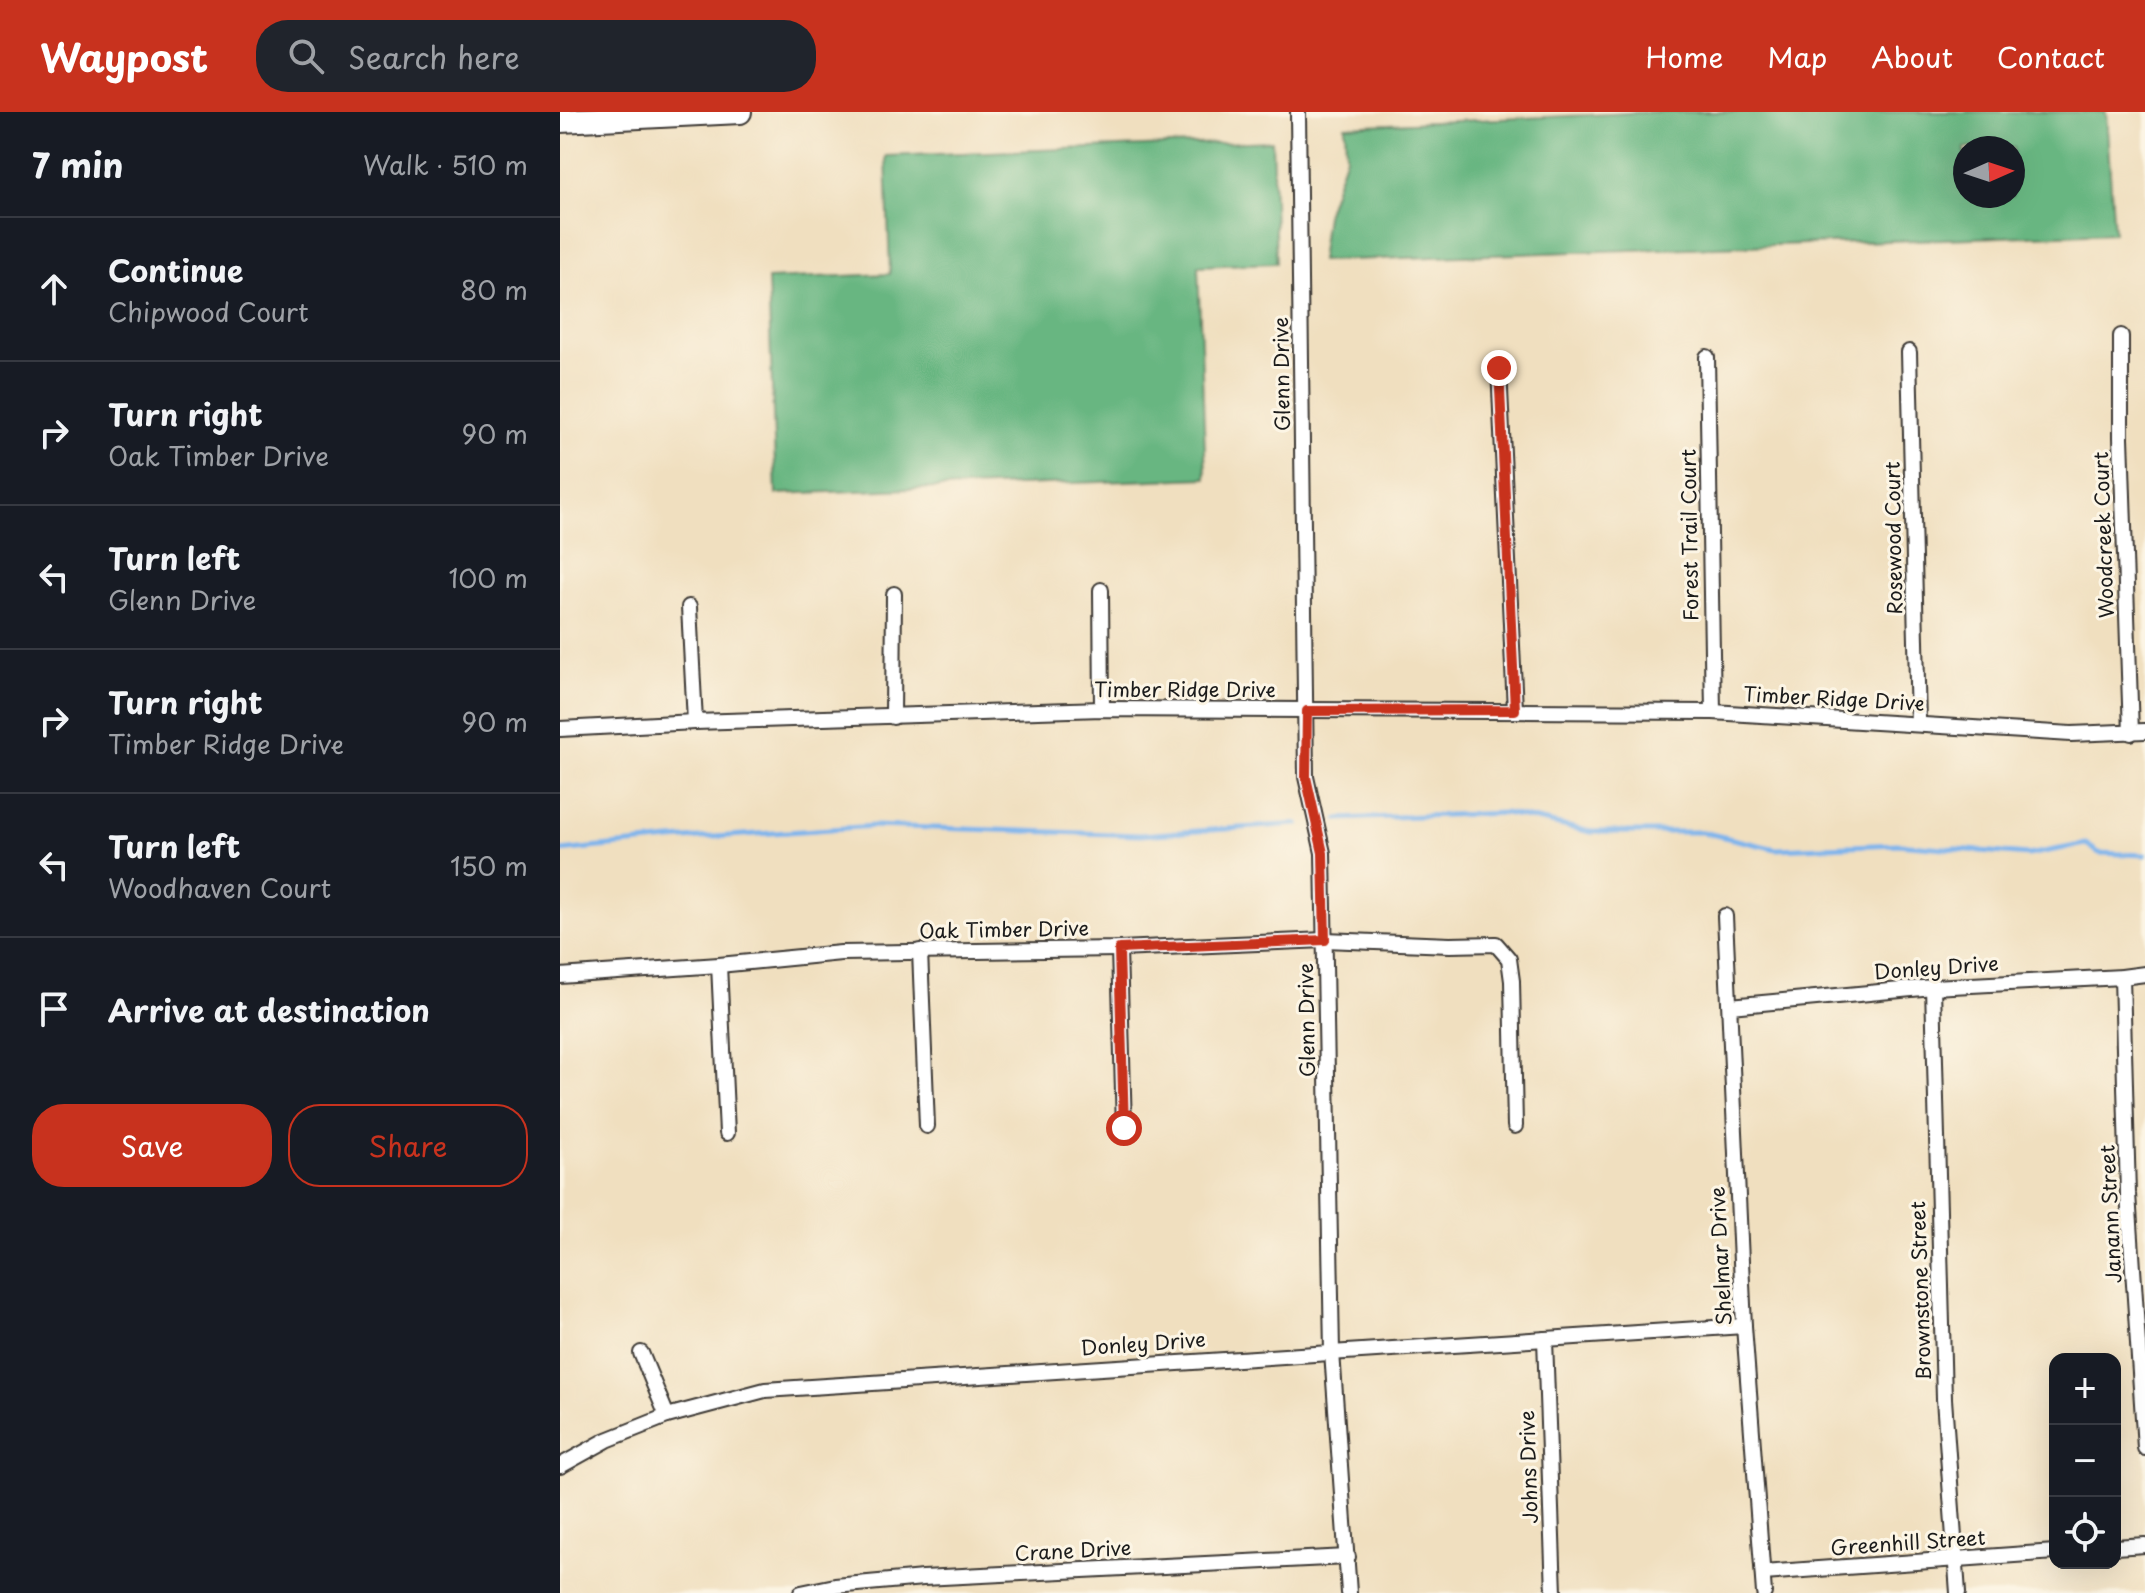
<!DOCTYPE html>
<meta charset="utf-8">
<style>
body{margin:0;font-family:"Playpen Sans",sans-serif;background:#20242c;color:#f1f3f6}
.controls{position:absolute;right:24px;bottom:24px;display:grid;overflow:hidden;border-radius:16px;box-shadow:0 8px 32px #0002}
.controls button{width:72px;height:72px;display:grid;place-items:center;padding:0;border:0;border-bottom:2px solid #363941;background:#171b24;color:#f1f3f6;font:40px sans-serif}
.compass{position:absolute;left:1393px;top:24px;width:72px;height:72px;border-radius:50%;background:#171b24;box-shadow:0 8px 32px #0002;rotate:87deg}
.stop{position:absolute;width:24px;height:24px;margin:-18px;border:6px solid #c8321e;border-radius:50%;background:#fff}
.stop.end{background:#c8321e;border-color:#fff;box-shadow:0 2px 8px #0008}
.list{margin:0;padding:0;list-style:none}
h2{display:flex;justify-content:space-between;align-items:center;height:104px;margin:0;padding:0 32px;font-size:34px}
h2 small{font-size:26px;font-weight:400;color:#9ea1a6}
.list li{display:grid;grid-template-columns:52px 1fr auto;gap:24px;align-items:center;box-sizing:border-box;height:144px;padding:0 32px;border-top:2px solid #363941}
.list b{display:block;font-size:30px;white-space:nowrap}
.list p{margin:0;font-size:26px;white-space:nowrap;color:#9ea1a6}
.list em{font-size:26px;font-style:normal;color:#9ea1a6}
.actions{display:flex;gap:16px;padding:24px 32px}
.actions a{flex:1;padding:18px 0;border:2px solid #c8321e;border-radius:32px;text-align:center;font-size:28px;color:#c8321e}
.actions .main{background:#c8321e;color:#fff}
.icon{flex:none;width:44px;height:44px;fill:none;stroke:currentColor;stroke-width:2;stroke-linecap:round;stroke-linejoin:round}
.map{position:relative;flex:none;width:1585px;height:1481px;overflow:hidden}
header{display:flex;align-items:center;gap:48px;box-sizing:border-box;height:112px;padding:0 40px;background:#c8321e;color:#fff}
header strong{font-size:38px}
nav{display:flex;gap:44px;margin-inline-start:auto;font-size:28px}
.search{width:560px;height:72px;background:#20242c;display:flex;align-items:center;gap:20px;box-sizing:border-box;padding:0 28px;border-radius:32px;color:#9ea1a6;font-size:30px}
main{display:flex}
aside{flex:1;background:#171b24}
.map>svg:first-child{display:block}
.forest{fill:#67b681;stroke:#42694e;stroke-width:2;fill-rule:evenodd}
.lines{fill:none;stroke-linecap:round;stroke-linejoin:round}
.stream{stroke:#7db4ec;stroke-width:5}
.minor-casing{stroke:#3c3934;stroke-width:18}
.primary-casing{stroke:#3c3934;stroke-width:26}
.minor{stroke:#fff;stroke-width:14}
.primary{stroke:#fff;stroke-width:22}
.route{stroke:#c8321e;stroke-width:10}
.labels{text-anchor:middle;stroke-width:6;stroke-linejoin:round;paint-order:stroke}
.street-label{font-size:20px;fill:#1c1c1c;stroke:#fcf5e5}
</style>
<header>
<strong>Waypost</strong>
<div class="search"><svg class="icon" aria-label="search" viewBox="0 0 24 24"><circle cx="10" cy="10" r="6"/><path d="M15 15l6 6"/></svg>Search here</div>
<nav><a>Home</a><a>Map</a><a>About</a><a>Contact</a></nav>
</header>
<main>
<aside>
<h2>7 min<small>Walk · 510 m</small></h2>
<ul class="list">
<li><svg class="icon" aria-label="ahead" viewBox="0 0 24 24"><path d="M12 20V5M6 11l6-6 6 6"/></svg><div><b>Continue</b><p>Chipwood Court</p></div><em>80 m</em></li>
<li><svg class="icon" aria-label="right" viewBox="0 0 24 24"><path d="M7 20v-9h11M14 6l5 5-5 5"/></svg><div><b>Turn right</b><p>Oak Timber Drive</p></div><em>90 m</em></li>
<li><svg class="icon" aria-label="left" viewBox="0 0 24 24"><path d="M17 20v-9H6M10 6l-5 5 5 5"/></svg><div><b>Turn left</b><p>Glenn Drive</p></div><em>100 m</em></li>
<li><svg class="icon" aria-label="right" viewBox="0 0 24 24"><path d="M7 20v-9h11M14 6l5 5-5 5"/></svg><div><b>Turn right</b><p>Timber Ridge Drive</p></div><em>90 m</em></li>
<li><svg class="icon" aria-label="left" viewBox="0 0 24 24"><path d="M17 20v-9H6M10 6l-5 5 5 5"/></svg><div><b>Turn left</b><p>Woodhaven Court</p></div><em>150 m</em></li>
<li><svg class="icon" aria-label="arrive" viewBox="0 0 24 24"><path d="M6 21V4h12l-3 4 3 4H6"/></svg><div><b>Arrive at destination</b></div></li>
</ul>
<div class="actions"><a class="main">Save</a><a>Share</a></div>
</aside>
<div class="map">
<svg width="1585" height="1481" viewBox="0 0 1585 1481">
<rect width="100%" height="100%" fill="#fcf5e5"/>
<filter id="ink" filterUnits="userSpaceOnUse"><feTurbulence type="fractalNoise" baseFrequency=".0125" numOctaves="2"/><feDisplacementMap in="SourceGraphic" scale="16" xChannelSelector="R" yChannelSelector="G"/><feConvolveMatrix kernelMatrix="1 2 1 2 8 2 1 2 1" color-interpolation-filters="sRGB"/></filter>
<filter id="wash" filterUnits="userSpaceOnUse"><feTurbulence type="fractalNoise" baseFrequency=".006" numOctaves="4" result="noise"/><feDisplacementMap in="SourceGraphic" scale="32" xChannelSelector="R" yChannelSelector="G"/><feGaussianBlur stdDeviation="1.8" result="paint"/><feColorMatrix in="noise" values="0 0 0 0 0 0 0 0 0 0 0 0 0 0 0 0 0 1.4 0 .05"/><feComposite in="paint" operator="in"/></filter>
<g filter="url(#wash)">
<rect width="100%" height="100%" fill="#f0dfbf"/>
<g class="forest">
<path d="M1094,0h452l8,121 -794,28 6,-46 20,-59 -1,-30zM1405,36h48v48h-48z"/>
<polygon points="712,29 716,151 638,154 646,366 216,382 208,167 330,162 326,44"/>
</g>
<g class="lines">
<g class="stream">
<polyline points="778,707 945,701 1031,720 1142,720 1216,737 1337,732 1468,743 1526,732 1539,741 1585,743"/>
<polyline points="0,739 111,728 314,714 580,723 738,712"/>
</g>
</g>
</g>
<g filter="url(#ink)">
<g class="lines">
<g class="minor-casing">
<g id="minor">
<polyline points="738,0 746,665 763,741 772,1240 789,1481"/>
<polyline points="1561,224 1561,325 1571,621"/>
<polyline points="1349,240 1358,612"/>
<polyline points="1147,245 1153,600"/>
<polyline points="939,256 955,598"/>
<polyline points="541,478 542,597"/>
<polyline points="129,495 135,610"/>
<polyline points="333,605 334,482"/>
<polyline points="0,617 135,610 542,597 1153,600 1511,622 1585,619"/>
<polyline points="1165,804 1184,1214 1204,1481"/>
<polyline points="559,837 564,1016"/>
<polyline points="360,839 367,1014"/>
<polyline points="159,853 167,1021"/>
<polyline points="0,864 159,853 281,841 559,837 765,828 890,833 936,832 949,847 952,869 955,1014"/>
<polyline points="1562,865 1568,1082 1585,1336"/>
<polyline points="1373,875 1384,1287 1398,1481"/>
<polyline points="1170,894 1373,875 1562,865 1585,862"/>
<polyline points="985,1227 994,1481"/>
<polyline points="81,1241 107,1304"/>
<polyline points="0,1354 47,1328 107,1304 205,1278 1184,1214"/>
<polyline points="1555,1435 1585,1433"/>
<polyline points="1203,1461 1495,1440"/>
<polyline points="241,1481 275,1474 363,1466 788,1445"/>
</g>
</g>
<g class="primary-casing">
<polyline id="primary" points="0,9 180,0"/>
</g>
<use href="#minor" class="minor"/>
<use href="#primary" class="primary"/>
</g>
</g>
<g class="lines" filter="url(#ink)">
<polyline class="route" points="564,1016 559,837 765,828 763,741 746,665 747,599 955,598 939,256"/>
</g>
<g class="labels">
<g class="street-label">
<text transform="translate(722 262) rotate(-91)" y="7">Glenn Drive</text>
<text transform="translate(1130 423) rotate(-91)" y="7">Forest Trail Court</text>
<text transform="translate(1544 423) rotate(-92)" y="7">Woodcreek Court</text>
<text transform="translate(1334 426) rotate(-91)" y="7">Rosewood Court</text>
<text x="625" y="585">Timber Ridge Drive</text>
<text transform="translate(1274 587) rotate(3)" y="7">Timber Ridge Drive</text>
<text transform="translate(444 818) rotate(-1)" y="7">Oak Timber Drive</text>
<text transform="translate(1376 856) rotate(-4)" y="7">Donley Drive</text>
<text transform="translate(747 908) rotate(-91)" y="7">Glenn Drive</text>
<text transform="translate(1551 1102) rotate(-93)" y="7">Janann Street</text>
<text transform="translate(1161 1144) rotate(-93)" y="7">Shelmar Drive</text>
<text transform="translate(1361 1179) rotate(-92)" y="7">Brownstone Street</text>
<text transform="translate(583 1232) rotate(-4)" y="7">Donley Drive</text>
<text transform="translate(969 1355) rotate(-92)" y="7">Johns Drive</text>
<text transform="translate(1348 1431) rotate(-4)" y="7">Greenhill Street</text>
<text transform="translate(513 1439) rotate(-3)" y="7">Crane Drive</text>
</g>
</g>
</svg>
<div class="controls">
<button>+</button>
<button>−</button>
<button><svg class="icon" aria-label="locate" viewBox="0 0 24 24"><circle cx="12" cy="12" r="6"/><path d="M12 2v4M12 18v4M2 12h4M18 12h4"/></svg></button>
</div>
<svg class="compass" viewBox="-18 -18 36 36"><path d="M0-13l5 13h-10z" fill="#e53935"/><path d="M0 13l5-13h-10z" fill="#9ea1a6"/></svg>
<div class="stop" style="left:564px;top:1016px"></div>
<div class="stop end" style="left:939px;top:256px"></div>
</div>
</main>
